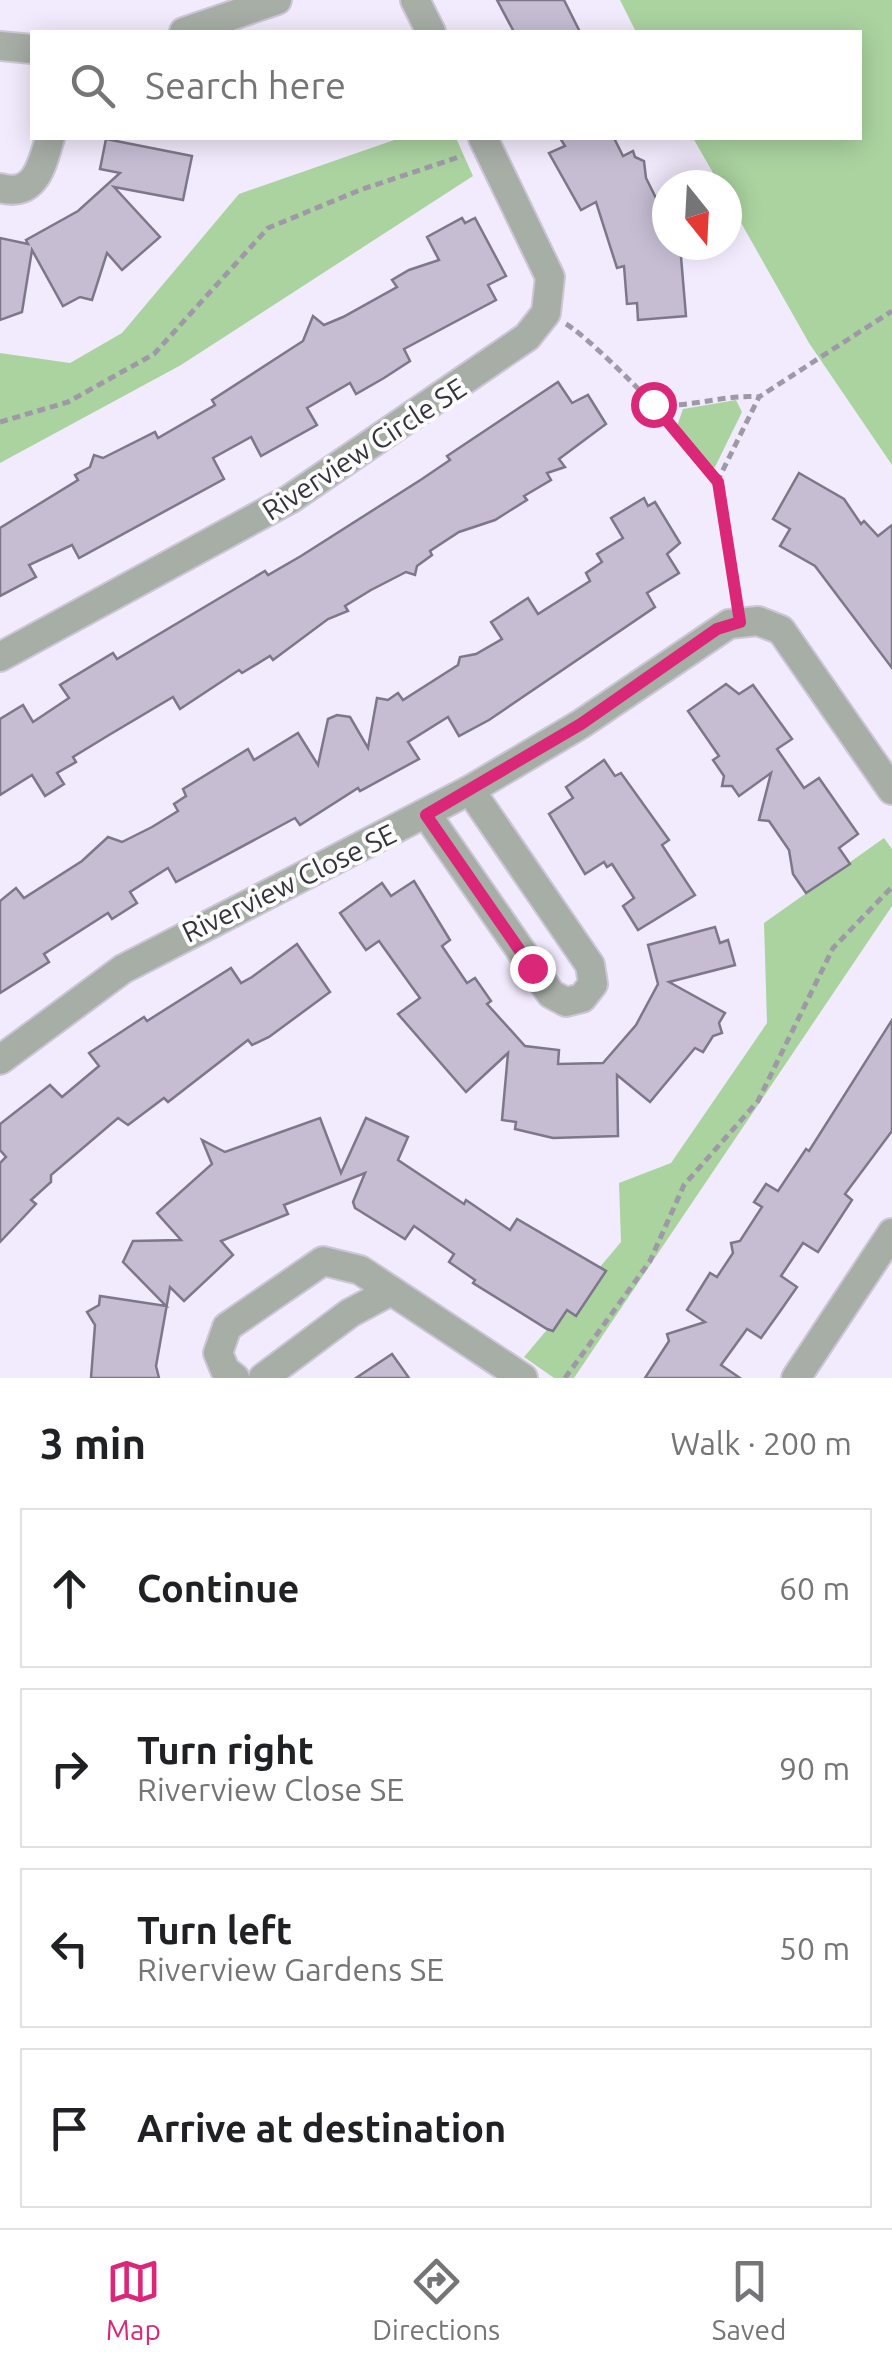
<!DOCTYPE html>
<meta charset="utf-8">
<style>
body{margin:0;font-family:Ubuntu,sans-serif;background:#f2f2f2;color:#202124}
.compass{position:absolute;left:652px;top:170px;width:90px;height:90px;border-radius:50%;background:#fff;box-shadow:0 5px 25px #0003;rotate:162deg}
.stop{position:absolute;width:30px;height:30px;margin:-22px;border:8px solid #db2777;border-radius:50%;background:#fff}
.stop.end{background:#db2777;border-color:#fff;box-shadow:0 2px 10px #0008}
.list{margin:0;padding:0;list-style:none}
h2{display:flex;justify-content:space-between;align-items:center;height:130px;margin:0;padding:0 40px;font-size:42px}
h2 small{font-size:32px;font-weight:400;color:#757577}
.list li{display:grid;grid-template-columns:65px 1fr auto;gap:30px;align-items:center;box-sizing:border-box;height:160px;margin:0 20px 20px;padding:0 20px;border:2px solid #e0e0e0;border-radius:0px}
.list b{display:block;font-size:38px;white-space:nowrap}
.list p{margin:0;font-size:32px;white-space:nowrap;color:#757577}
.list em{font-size:32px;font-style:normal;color:#757577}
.icon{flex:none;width:55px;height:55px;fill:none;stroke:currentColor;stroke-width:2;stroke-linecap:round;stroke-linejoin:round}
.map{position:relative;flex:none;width:892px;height:1378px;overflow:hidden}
.search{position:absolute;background:#fff;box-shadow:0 5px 25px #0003;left:30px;right:30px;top:30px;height:110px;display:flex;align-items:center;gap:25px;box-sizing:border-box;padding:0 35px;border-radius:0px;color:#757577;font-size:38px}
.sheet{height:850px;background:#fff}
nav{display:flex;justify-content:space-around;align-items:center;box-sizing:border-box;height:140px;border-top:2px solid #e0e0e0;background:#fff;font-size:28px;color:#757577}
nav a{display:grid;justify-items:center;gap:5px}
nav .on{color:#db2777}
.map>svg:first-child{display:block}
.green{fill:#abd3a0}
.building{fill:#c6bdd3;stroke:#7e768a;stroke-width:2.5}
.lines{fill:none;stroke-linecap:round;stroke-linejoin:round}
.minor-casing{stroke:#ccc6d6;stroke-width:32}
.path{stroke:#9f99a7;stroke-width:5;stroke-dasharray:8 5;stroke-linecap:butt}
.minor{stroke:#a7aea6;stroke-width:28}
.route{stroke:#db2777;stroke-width:12}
.labels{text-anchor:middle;stroke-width:8;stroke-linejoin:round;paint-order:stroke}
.street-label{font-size:28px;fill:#36333c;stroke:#fcfcfc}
</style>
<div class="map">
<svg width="892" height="1378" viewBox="0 0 892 1378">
<rect width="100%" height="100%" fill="#f2ebfd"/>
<g class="green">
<polygon points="620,0 892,0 892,465 809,343 727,198 727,185 720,185 693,138 860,138 860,32 636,32"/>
<polygon points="400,138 456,138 473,176 181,365 0,463 0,353 70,363 122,333 239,194"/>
<polygon points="736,400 742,412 715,467 704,469 675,432 683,409"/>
<polygon points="884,838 892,849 892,906 574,1378 554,1378 524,1357 621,1242 619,1183 671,1163 767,1023 764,923"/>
</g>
<g class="building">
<polygon points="497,0 564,0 580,32 514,32"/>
<polygon points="560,138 614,138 623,156 633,151 635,157 644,161 646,178 660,206 667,204 667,245 680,245 686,316 638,320 637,303 627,304 624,266 617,268 596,202 581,210 549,153 565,146"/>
<polygon points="106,139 192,156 183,200 114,187 160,237 122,270 107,253 92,300 80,297 63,306 32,250 22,312 0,320 0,238 28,244 26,240 78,211 120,173 100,169"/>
<polygon points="462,218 465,223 475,218 506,276 488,285 496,300 404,349 410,361 384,378 356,394 350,383 307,408 317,425 261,456 251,437 213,458 224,479 79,558 72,545 29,565 36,577 0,596 0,528 78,480 75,475 90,467 94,455 103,458 155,432 158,438 215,405 212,400 303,341 313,316 324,325 343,317 397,287 392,280 409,270 439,260 427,237"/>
<polygon points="558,382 572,403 588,395 606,424 559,459 565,467 547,473 551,480 524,496 527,500 495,520 459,532 430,551 432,555 417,566 415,575 406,572 371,590 345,606 348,611 328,619 273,660 270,656 242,673 239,670 180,709 173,697 109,735 73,757 76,762 57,773 64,784 45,796 32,775 0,795 0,719 23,705 33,722 69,698 60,685 113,653 117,659 265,571 268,575 301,556 422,479 450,460 447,456"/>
<polygon points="799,473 844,499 861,524 864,521 878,536 892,525 892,668 815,566 780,546 790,529 773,519"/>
<polygon points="644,498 648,506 655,502 680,543 667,554 679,573 647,593 655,607 489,720 459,736 448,717 408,742 419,759 360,791 358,788 300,825 295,818 176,882 168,868 130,892 137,903 112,919 108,913 44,954 49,962 0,993 0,901 16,888 24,898 82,861 108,837 122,842 152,827 178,811 174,804 186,796 183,789 248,749 254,760 298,733 318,765 328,719 337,715 350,717 368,748 377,698 388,700 398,693 403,700 458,665 460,657 476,654 502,639 491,622 528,598 538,614 590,581 586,573 602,562 597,554 623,538 611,518"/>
<polygon points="726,684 739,694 753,685 792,739 777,749 804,788 819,778 858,834 839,848 850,864 806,893 793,874 789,850 769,821 759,820 771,773 739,796 732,786 722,786 724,776 713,760 719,756 688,711"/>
<polygon points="604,760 615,776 621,773 669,840 662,845 695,895 638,930 623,906 634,898 612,864 607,867 604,862 585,874 549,814 573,798 566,787"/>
<polygon points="414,881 450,940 442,946 467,983 475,978 491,1001 487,1004 525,1046 559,1050 558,1064 603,1063 636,1025 658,984 648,945 715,927 720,943 728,940 735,965 669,982 725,1013 719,1023 722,1033 713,1036 703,1052 695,1048 650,1102 617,1075 618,1136 553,1138 515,1129 516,1122 502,1120 508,1053 466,1092 398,1014 420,998 394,962 379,941 366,950 340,913 382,883 391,896"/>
<polygon points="297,944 330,992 269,1037 252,1045 248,1040 168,1102 164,1098 128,1125 118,1118 51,1175 51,1182 31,1200 36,1204 0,1242 0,1163 6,1157 0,1150 0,1124 50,1085 62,1097 99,1066 89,1053 144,1017 147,1021 231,968 241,983 252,977"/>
<polygon points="892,1020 892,1131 845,1194 852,1200 818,1252 803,1243 781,1276 797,1287 781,1310 761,1338 747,1329 721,1365 740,1378 645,1378 669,1341 667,1334 705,1322 687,1310 692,1302 710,1273 717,1277 733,1253 731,1243 740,1241 762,1207 754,1202 766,1184 778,1191 806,1149 809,1151"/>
<polygon points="320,1118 341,1173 366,1118 408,1137 398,1160 464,1204 466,1200 510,1230 517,1219 606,1271 576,1316 567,1310 553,1331 547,1329 473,1283 475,1280 449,1262 454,1254 414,1226 405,1239 355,1208 353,1202 365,1173 284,1205 288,1214 221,1241 233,1255 184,1301 170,1287 156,1366 159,1378 91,1378 95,1325 87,1312 99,1305 100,1296 166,1306 123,1262 133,1241 181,1240 157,1213 212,1164 202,1140 225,1152"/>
<polygon points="392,1354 409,1378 356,1378"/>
</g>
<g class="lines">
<g class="minor-casing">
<g id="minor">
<polyline points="415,0 431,32"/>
<polyline points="184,32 277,0"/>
<polyline points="0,46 32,49"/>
<path d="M0,188c36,10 42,-24 50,-50"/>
<polyline points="0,657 290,499 527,337 546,313 550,277 483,138"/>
<polyline points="427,815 551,994 566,1002 582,998 593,984 590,965 470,790"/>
<polyline points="0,1060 123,969 470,790 581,724 729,624 758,621 781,630 892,790"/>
<polyline points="235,1378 225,1370 218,1353 227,1327 323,1261 360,1270 523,1378"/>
<polyline points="263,1378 350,1313 391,1291"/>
<polyline points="796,1378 892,1233"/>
</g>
</g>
<g class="path">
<path d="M566,324c29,17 143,133 152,162 11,35 13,77 19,114"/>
<path d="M653,404c36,5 70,-10 106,-7"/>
<polyline points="0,422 68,402 154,354 268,228 360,190 462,156"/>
<polyline points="717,482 759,397 892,311"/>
<polyline points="565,1378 650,1261 684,1185 758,1101 833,948 892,887"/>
</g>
<use href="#minor" class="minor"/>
</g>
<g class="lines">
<polyline class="route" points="532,968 426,815 581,724 717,629 740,622 718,482 653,404"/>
</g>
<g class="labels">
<g class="street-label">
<text transform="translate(364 449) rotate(-33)" y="10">Riverview Circle SE</text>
<text transform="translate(289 883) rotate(-26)" y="10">Riverview Close SE</text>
</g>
</g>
</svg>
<svg class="compass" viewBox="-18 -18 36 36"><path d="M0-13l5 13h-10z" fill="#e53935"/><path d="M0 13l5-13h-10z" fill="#757577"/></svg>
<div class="stop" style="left:653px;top:404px"></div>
<div class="stop end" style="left:532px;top:968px"></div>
<div class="search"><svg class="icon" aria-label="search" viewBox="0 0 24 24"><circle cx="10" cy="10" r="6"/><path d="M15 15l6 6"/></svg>Search here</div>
</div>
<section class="sheet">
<h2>3 min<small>Walk · 200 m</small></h2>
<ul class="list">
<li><svg class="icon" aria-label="ahead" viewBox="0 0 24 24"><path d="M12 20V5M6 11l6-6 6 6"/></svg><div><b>Continue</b></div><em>60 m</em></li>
<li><svg class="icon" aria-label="right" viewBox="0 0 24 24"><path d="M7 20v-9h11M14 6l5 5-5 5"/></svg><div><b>Turn right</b><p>Riverview Close SE</p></div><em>90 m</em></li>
<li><svg class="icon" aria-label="left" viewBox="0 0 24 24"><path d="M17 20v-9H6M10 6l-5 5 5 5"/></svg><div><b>Turn left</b><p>Riverview Gardens SE</p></div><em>50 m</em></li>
<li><svg class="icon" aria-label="arrive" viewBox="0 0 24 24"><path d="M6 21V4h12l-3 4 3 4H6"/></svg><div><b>Arrive at destination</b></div></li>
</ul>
</section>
<nav>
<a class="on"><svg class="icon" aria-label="map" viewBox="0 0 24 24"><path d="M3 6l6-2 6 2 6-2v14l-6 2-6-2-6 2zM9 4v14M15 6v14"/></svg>Map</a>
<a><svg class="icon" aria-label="directions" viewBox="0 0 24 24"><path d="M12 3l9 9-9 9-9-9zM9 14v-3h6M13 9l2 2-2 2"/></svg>Directions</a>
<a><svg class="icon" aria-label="saved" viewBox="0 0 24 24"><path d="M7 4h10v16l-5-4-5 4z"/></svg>Saved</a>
</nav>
